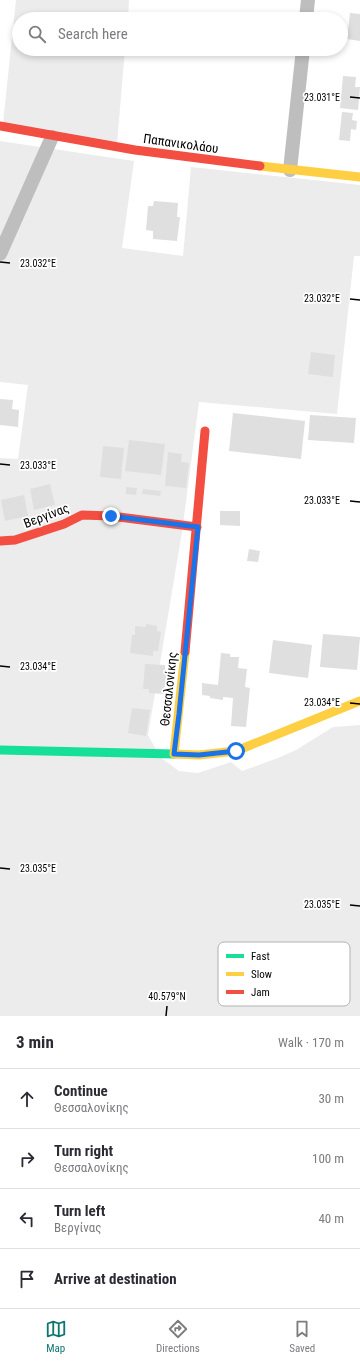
<!DOCTYPE html>
<meta charset="utf-8">
<style>
body{margin:0;font-family:"Roboto Condensed",sans-serif;background:#f2f2f3;color:#2b2b33}
.stop{position:absolute;width:12px;height:12px;margin:-9px;border:3px solid #1a73e8;border-radius:50%;background:#fff}
.stop.end{background:#1a73e8;border-color:#fff;box-shadow:0 1px 4px #0008}
.list{margin:0;padding:0;list-style:none}
h2{display:flex;justify-content:space-between;align-items:center;height:52px;margin:0;padding:0 16px;font-size:17px}
h2 small{font-size:13px;font-weight:400;color:#7c7c81}
.list li{display:grid;grid-template-columns:26px 1fr auto;gap:12px;align-items:center;box-sizing:border-box;height:60px;padding:0 16px;border-top:1px solid #e1e1e2}
.list b{display:block;font-size:15px;white-space:nowrap}
.list p{margin:0;font-size:13px;white-space:nowrap;color:#7c7c81}
.list em{font-size:13px;font-style:normal;color:#7c7c81}
.icon{flex:none;width:22px;height:22px;fill:none;stroke:currentColor;stroke-width:2;stroke-linecap:round;stroke-linejoin:round}
.map{position:relative;flex:none;width:360px;height:1016px;overflow:hidden}
.search{position:absolute;background:#fff;box-shadow:0 2px 6px #0003;left:12px;right:12px;top:12px;height:44px;display:flex;align-items:center;gap:10px;box-sizing:border-box;padding:0 14px;border-radius:22px;color:#7c7c81;font-size:15px}
.sheet{height:292px;background:#fff}
nav{display:flex;justify-content:space-around;align-items:center;box-sizing:border-box;height:56px;border-top:1px solid #e1e1e2;background:#fff;font-size:11px;color:#7c7c81}
nav a{display:grid;justify-items:center;gap:2px}
nav .on{color:#0f766e}
.map>svg:first-child{display:block}
.green{fill:#ececec}
.building{fill:#dfdfdf}
.lines{fill:none;stroke-linecap:round;stroke-linejoin:round}
.street{stroke:#bebebe;stroke-width:14}
.fast{stroke:#16e098;stroke-width:9}
.slow{stroke:#ffcf43;stroke-width:9}
.jam{stroke:#f24e42;stroke-width:9}
.route{stroke:#1a73e8;stroke-width:5}
.ticks{fill:none;stroke:#000;stroke-width:1.5}
.labels{text-anchor:middle;stroke-width:3.5;stroke-linejoin:round;paint-order:stroke}
.street-label{font-size:13px;fill:#000;stroke:#fff}
.key{fill:#fff;stroke:#b2b2b2;stroke-width:1}
.key-label{font-size:11px;fill:#000}
.ticks-label{font-size:10px;text-anchor:middle;fill:#000;stroke:#fff;stroke-width:3.5;stroke-linejoin:round;paint-order:stroke}
</style>
<div class="map">
<svg width="360" height="1016" viewBox="0 0 360 1016">
<rect width="100%" height="100%" fill="#fff"/>
<g class="green">
<polygon points="16,0 129,0 128,19 19,19 19,49 125,49 117,144 3,123"/>
<polygon points="0,141 134,161 122,248 183,256 191,167 360,185 360,256 354,256 337,414 199,402 182,532 148,735 160,757 179,771 198,773 231,762 242,771 278,758 296,750 333,727 360,725 360,1016 0,1016 0,458 18,459 28,385 0,382"/>
</g>
<g class="building">
<polygon points="350,13 360,14 360,41 347,39"/>
<polygon points="343,76 356,77 355,87 360,87 358,110 340,108"/>
<polygon points="342,112 353,113 352,120 357,121 356,130 351,129 350,141 339,140"/>
<polygon points="154,201 178,203 177,217 180,217 177,241 153,239 153,231 146,230 148,206 153,206"/>
<polygon points="311,352 335,355 333,377 308,374"/>
<polygon points="0,399 13,400 12,409 19,410 18,427 0,425"/>
<polygon points="233,413 305,421 301,459 229,451"/>
<polygon points="310,415 356,418 354,443 308,440"/>
<polygon points="129,440 165,444 161,475 125,471"/>
<polygon points="103,446 124,448 121,479 100,477"/>
<polygon points="168,452 182,454 181,462 189,463 186,488 165,486"/>
<polygon points="50,484 55,505 34,510 30,489"/>
<polygon points="126,487 137,488 136,495 126,494"/>
<polygon points="143,489 161,491 160,496 142,494"/>
<polygon points="24,495 28,516 5,521 1,500"/>
<polygon points="220,511 240,511 240,526 220,525"/>
<polygon points="249,549 260,551 258,562 247,561"/>
<polygon points="146,624 157,626 157,631 161,632 158,651 153,651 153,656 130,653 132,635 135,635 135,626 146,627"/>
<polygon points="323,634 360,637 357,670 320,667"/>
<polygon points="273,640 312,645 308,678 269,673"/>
<polygon points="221,653 230,654 230,657 239,657 238,668 247,669 245,687 250,688 246,727 231,726 233,698 223,697 223,700 210,698 210,696 202,695 202,683 218,685"/>
<polygon points="145,664 165,665 165,670 169,670 169,683 165,683 164,694 149,693 149,689 143,689"/>
<polygon points="132,708 150,710 146,736 128,733"/>
</g>
<g class="lines">
<g class="street">
<polyline points="306,19 308,0"/>
<polyline points="290,170 303,49"/>
<polyline points="0,254 52,137"/>
</g>
<polyline class="fast" points="0,750 174,754"/>
<g class="slow">
<polyline points="260,166 360,177"/>
<polyline points="185,652 174,754 199,755 236,751 360,701"/>
</g>
<g class="jam">
<polyline points="0,126 135,150 260,166"/>
<polyline points="0,541 15,540 64,524 82,515 111,516 197,527"/>
<polyline points="185,652 205,431"/>
</g>
</g>
<g class="lines">
<polyline class="route" points="111,516 198,527 179,714 174,754 199,755 236,751"/>
</g>
<path class="ticks" d="M350,97l10,1M0,262l10,1M350,299l10,1M0,464l10,1M350,501l10,1M0,666l10,1M350,703l10,1M0,868l10,1M350,905l10,1M166,1016l1,-10"/>
<g class="labels">
<g class="street-label">
<text transform="translate(181 143) rotate(8)" y="5">Παπανικολάου</text>
<text transform="translate(46 515) rotate(-21)" y="5">Βεργίνας</text>
<text transform="translate(168 689) rotate(-84)" y="5">Θεσσαλονίκης</text>
</g>
</g>
<rect x="218" y="942" width="132" height="64" rx="6" class="key"/>
<rect x="226" y="954" width="18" height="4" fill="#16e098"/>
<rect x="226" y="972" width="18" height="4" fill="#ffcf43"/>
<rect x="226" y="990" width="18" height="4" fill="#f24e42"/>
<g class="key-label">
<text x="251" y="960">Fast</text>
<text x="251" y="978">Slow</text>
<text x="251" y="996">Jam</text>
</g>
<g class="ticks-label">
<text x="322" y="101">23.031°E</text>
<text x="38" y="267">23.032°E</text>
<text x="322" y="302">23.032°E</text>
<text x="38" y="469">23.033°E</text>
<text x="322" y="504">23.033°E</text>
<text x="38" y="670">23.034°E</text>
<text x="322" y="706">23.034°E</text>
<text x="38" y="872">23.035°E</text>
<text x="322" y="908">23.035°E</text>
<text x="167" y="1000">40.579°N</text>
</g>
</svg>
<div class="stop" style="left:236px;top:751px"></div>
<div class="stop end" style="left:111px;top:516px"></div>
<div class="search"><svg class="icon" aria-label="search" viewBox="0 0 24 24"><circle cx="10" cy="10" r="6"/><path d="M15 15l6 6"/></svg>Search here</div>
</div>
<section class="sheet">
<h2>3 min<small>Walk · 170 m</small></h2>
<ul class="list">
<li><svg class="icon" aria-label="ahead" viewBox="0 0 24 24"><path d="M12 20V5M6 11l6-6 6 6"/></svg><div><b>Continue</b><p>Θεσσαλονίκης</p></div><em>30 m</em></li>
<li><svg class="icon" aria-label="right" viewBox="0 0 24 24"><path d="M7 20v-9h11M14 6l5 5-5 5"/></svg><div><b>Turn right</b><p>Θεσσαλονίκης</p></div><em>100 m</em></li>
<li><svg class="icon" aria-label="left" viewBox="0 0 24 24"><path d="M17 20v-9H6M10 6l-5 5 5 5"/></svg><div><b>Turn left</b><p>Βεργίνας</p></div><em>40 m</em></li>
<li><svg class="icon" aria-label="arrive" viewBox="0 0 24 24"><path d="M6 21V4h12l-3 4 3 4H6"/></svg><div><b>Arrive at destination</b></div></li>
</ul>
</section>
<nav>
<a class="on"><svg class="icon" aria-label="map" viewBox="0 0 24 24"><path d="M3 6l6-2 6 2 6-2v14l-6 2-6-2-6 2zM9 4v14M15 6v14"/></svg>Map</a>
<a><svg class="icon" aria-label="directions" viewBox="0 0 24 24"><path d="M12 3l9 9-9 9-9-9zM9 14v-3h6M13 9l2 2-2 2"/></svg>Directions</a>
<a><svg class="icon" aria-label="saved" viewBox="0 0 24 24"><path d="M7 4h10v16l-5-4-5 4z"/></svg>Saved</a>
</nav>
